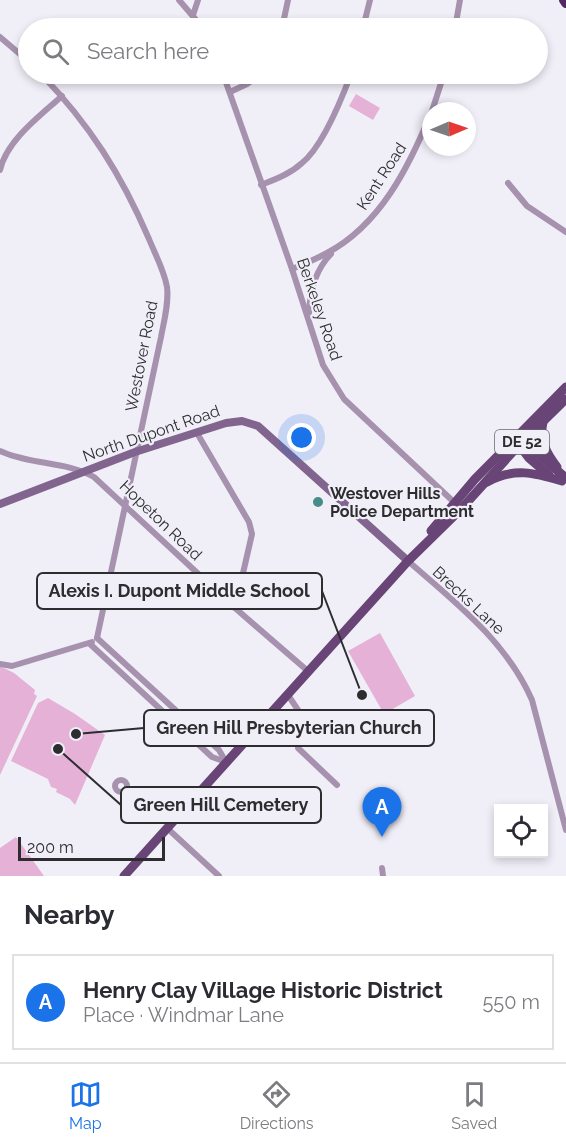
<!DOCTYPE html>
<meta charset="utf-8">
<style>
body{margin:0;font-family:Raleway,sans-serif;background:#f2f2f3;color:#2b2b33}
.controls{position:absolute;right:18px;bottom:18px;display:grid;overflow:hidden;border-radius:0px;box-shadow:0 3px 9px #0003}
.controls button{width:54px;height:54px;display:grid;place-items:center;padding:0;border:0;border-bottom:2px solid #e1e1e2;background:#fff;color:#2b2b33;font:30px sans-serif}
.compass{position:absolute;left:422px;top:102px;width:54px;height:54px;border-radius:50%;background:#fff;box-shadow:0 3px 9px #0003;rotate:88deg}
.scale{position:absolute;left:18px;bottom:15px;width:147px;box-sizing:border-box;padding-left:6px;border:3px solid #2d2d30;border-top:0;font-size:16px;line-height:21px;white-space:nowrap;color:#2d2d30;-webkit-text-stroke:4px #f0eef7;paint-order:stroke}
.you{position:absolute;left:302px;top:438px;width:21px;height:21px;margin:-15px;border:4px solid #fff;border-radius:50%;background:#1a73e8;box-shadow:0 0 0 9px #1a73e833}
.badge{display:grid;place-items:center;width:39px;height:39px;border-radius:50%;background:#1a73e8;color:#fff;font-size:20px;font-weight:700}
.pin{position:absolute;translate:-50% -50px;filter:drop-shadow(0 2px 3px #0008)}
.pin::after{content:'';position:absolute;top:32px;width:21px;height:18px;background:inherit;clip-path:polygon(0 0,100% 0,50% 100%)}
.list{margin:0;padding:0;list-style:none}
h2{display:flex;justify-content:space-between;align-items:center;height:78px;margin:0;padding:0 24px;font-size:26px}
h2 small{font-size:20px;font-weight:400;color:#7c7c81}
.list li{display:grid;grid-template-columns:39px 1fr auto;gap:18px;align-items:center;box-sizing:border-box;height:96px;margin:0 12px 12px;padding:0 12px;border:2px solid #e1e1e2;border-radius:0px}
.list b{display:block;font-size:22px;white-space:nowrap}
.list p{margin:0;font-size:20px;white-space:nowrap;color:#7c7c81}
.list em{font-size:20px;font-style:normal;color:#7c7c81}
.icon{flex:none;width:33px;height:33px;fill:none;stroke:currentColor;stroke-width:2;stroke-linecap:round;stroke-linejoin:round}
.map{position:relative;flex:none;width:566px;height:876px;overflow:hidden}
.search{position:absolute;background:#fff;box-shadow:0 3px 9px #0003;left:18px;right:18px;top:18px;height:66px;display:flex;align-items:center;gap:15px;box-sizing:border-box;padding:0 21px;border-radius:33px;color:#7c7c81;font-size:22px}
.sheet{height:186px;background:#fff}
nav{display:flex;justify-content:space-around;align-items:center;box-sizing:border-box;height:84px;border-top:2px solid #e1e1e2;background:#fff;font-size:16px;color:#7c7c81}
nav a{display:grid;justify-items:center;gap:3px}
nav .on{color:#1a73e8}
.map>svg:first-child{display:block}
.green{fill:#e5b1d7}
.lines{fill:none;stroke-linecap:round;stroke-linejoin:round}
.street{stroke:#a692ae;stroke-width:6}
.secondary{stroke:#82658e;stroke-width:8}
.primary{stroke:#684576;stroke-width:9}
.highway{stroke:#522962;stroke-width:10}
.poi-dot{fill:#458c8a;stroke:#f0eef7;stroke-width:2}
.labels{text-anchor:middle;stroke-width:4.5;stroke-linejoin:round;paint-order:stroke}
.shield{fill:#f0eef7;stroke:#68676c;stroke-width:1.5}
.shield-label{font-size:15px;font-weight:bold;fill:#2d2d30}
.street-label{font-size:16px;fill:#2d2d30;stroke:#f0eef7}
.poi-label{font-size:16px;font-weight:bold;fill:#2d2d30;stroke:#f0eef7;text-anchor:start}
.leader{fill:none;stroke:#2d2d30;stroke-width:2}
.callout-dot{fill:#2d2d30;stroke:#f0eef7;stroke-width:2}
.callout{fill:#f0eef7;stroke:#2d2d30;stroke-width:2}
.callout-label{font-size:18px;text-anchor:middle;font-weight:bold;fill:#2d2d30}
</style>
<div class="map">
<svg width="566" height="876" viewBox="0 0 566 876">
<rect width="100%" height="100%" fill="#f0eef7"/>
<g class="green">
<polygon points="356,94 380,108 373,120 349,106"/>
<polygon points="380,633 415,696 384,714 348,651"/>
<polygon points="0,666 14,673 35,690 34,694 37,696 0,775"/>
<polygon points="48,698 75,714 105,735 75,805 70,799 56,792 57,789 51,787 48,779 11,761 38,703"/>
<polygon points="16,837 44,876 0,876 0,848"/>
</g>
<g class="lines">
<g class="street">
<polyline points="179,0 203,28"/>
<polyline points="193,15 198,0"/>
<polyline points="282,28 288,0"/>
<polyline points="363,28 370,0"/>
<polyline points="455,28 460,0"/>
<polyline points="0,37 28,61"/>
<path d="M41,74c49,51 80,100 108,165 6,15 15,31 18,48 2,16 -3,34 -6,50l-64,301"/>
<polyline points="223,74 292,269 323,365 344,399 457,505"/>
<polyline points="230,92 247,84 261,74"/>
<polyline points="432,111 444,74"/>
<path d="M0,170c7,-30 40,-54 62,-74"/>
<polyline points="508,183 527,206 566,232"/>
<path d="M261,185c15,-6 29,-11 41,-22 20,-16 40,-65 49,-89"/>
<path d="M292,269c12,-5 24,-10 35,-16 53,-28 82,-86 104,-140"/>
<path d="M309,313c1,-21 7,-44 22,-59"/>
<polyline points="197,433 249,522 252,534 235,608"/>
<path d="M0,451c30,14 66,10 94,26l141,131 74,64"/>
<path d="M408,561c47,41 98,80 124,139l34,130"/>
<polyline points="97,638 219,750 226,762"/>
<polyline points="90,644 212,757 226,762"/>
<polyline points="0,664 12,666 92,642"/>
<polyline points="288,695 300,713 298,748 337,785"/>
<circle cx="121" cy="786" r="6"/>
<polyline points="127,789 178,816"/>
<polyline points="167,828 219,876"/>
<polyline points="382,868 383,876"/>
</g>
<polyline class="secondary" points="0,504 135,452 226,423 242,421 258,426 408,561"/>
<g class="primary">
<path d="M543,422c-4,17 3,31 14,45"/>
<polyline points="520,439 566,478"/>
<polyline points="517,442 529,458 549,475"/>
<path d="M487,482c27,-15 48,-9 75,-1"/>
<polyline points="431,531 475,479 566,387"/>
<polyline points="124,876 408,561 461,509 519,445 566,399"/>
</g>
<polyline class="highway" points="564,0 566,3"/>
</g>
<circle class="poi-dot" cx="318" cy="502" r="6"/>
<g class="labels">
<rect class="shield" x="495" y="430" width="54" height="24" rx="4.5"/>
<g class="shield-label">
<text x="522" y="447">DE 52</text>
</g>
<g class="street-label">
<text transform="translate(381 176) rotate(-57)" y="6">Kent Road</text>
<text transform="translate(320 309) rotate(71)" y="6">Berkeley Road</text>
<text transform="translate(141 356) rotate(-79)" y="6">Westover Road</text>
<text transform="translate(151 433) rotate(-19)" y="6">North Dupont Road</text>
<text transform="translate(161 520) rotate(44)" y="6">Hopeton Road</text>
<text transform="translate(469 600) rotate(43)" y="6">Brecks Lane</text>
</g>
<g class="poi-label">
<text x="330" y="499">Westover Hills<tspan x="330" dy="18">Police Department</tspan></text>
</g>
</g>
<path class="leader" d="M362 695L322 591M76 734L144 728M58 749L121 805"/>
<g class="callout-dot">
<circle cx="362" cy="695" r="6"/>
<circle cx="76" cy="734" r="6"/>
<circle cx="58" cy="749" r="6"/>
</g>
<g class="callout">
<rect x="37" y="573" width="285" height="36" rx="6"/>
<rect x="144" y="710" width="290" height="36" rx="6"/>
<rect x="121" y="787" width="200" height="36" rx="6"/>
</g>
<g class="callout-label">
<text x="179" y="597">Alexis I. Dupont Middle School</text>
<text x="289" y="734">Green Hill Presbyterian Church</text>
<text x="221" y="811">Green Hill Cemetery</text>
</g>
</svg>
<div class="controls">
<button><svg class="icon" aria-label="locate" viewBox="0 0 24 24"><circle cx="12" cy="12" r="6"/><path d="M12 2v4M12 18v4M2 12h4M18 12h4"/></svg></button>
</div>
<svg class="compass" viewBox="-18 -18 36 36"><path d="M0-13l5 13h-10z" fill="#e53935"/><path d="M0 13l5-13h-10z" fill="#7c7c81"/></svg>
<div class="scale">200 m</div>
<div class="you"></div>
<div class="pin badge" style="left:382px;top:837px">A</div>
<div class="search"><svg class="icon" aria-label="search" viewBox="0 0 24 24"><circle cx="10" cy="10" r="6"/><path d="M15 15l6 6"/></svg>Search here</div>
</div>
<section class="sheet">
<h2>Nearby<small></small></h2>
<ul class="list">
<li><span class="badge">A</span><div><b>Henry Clay Village Historic District</b><p>Place · Windmar Lane</p></div><em>550 m</em></li>
</ul>
</section>
<nav>
<a class="on"><svg class="icon" aria-label="map" viewBox="0 0 24 24"><path d="M3 6l6-2 6 2 6-2v14l-6 2-6-2-6 2zM9 4v14M15 6v14"/></svg>Map</a>
<a><svg class="icon" aria-label="directions" viewBox="0 0 24 24"><path d="M12 3l9 9-9 9-9-9zM9 14v-3h6M13 9l2 2-2 2"/></svg>Directions</a>
<a><svg class="icon" aria-label="saved" viewBox="0 0 24 24"><path d="M7 4h10v16l-5-4-5 4z"/></svg>Saved</a>
</nav>
